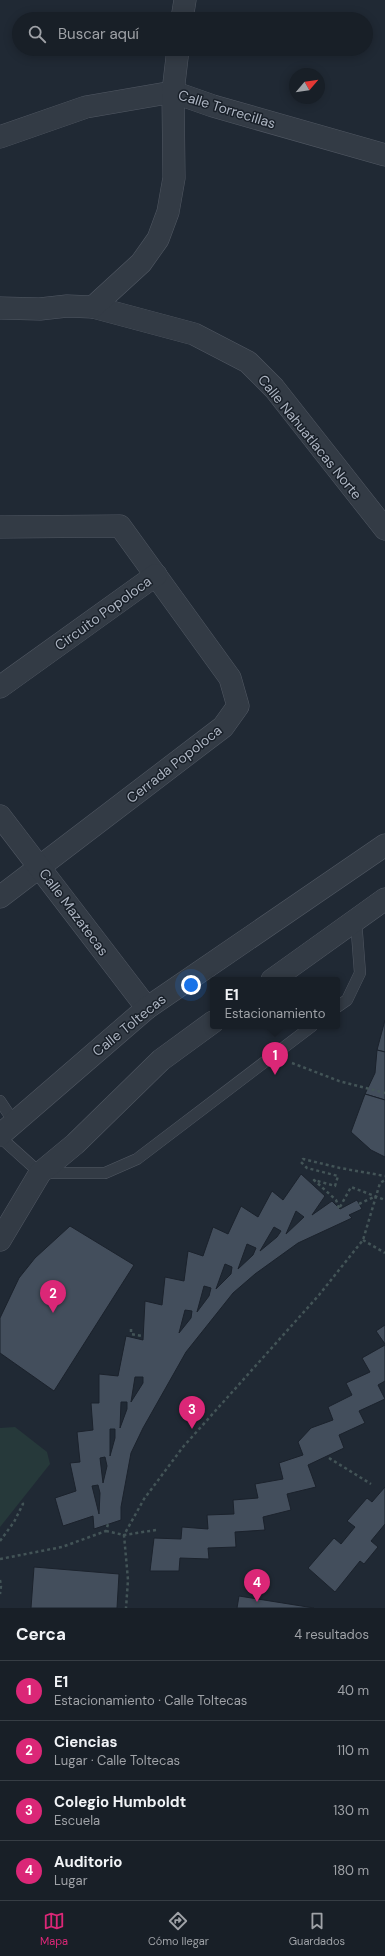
<!DOCTYPE html>
<html lang="es">
<meta charset="utf-8">
<style>
body{margin:0;font-family:"DM Sans",sans-serif;background:#252c33;color:#f1f3f6}
.compass{position:absolute;left:289px;top:68px;width:36px;height:36px;border-radius:50%;background:#181f27;box-shadow:0 2px 10px #0003;rotate:61deg}
.you{position:absolute;left:191px;top:985px;width:14px;height:14px;margin:-10px;border:3px solid #fff;border-radius:50%;background:#1a73e8;box-shadow:0 0 0 6px #1a73e833}
.badge{display:grid;place-items:center;width:26px;height:26px;border-radius:50%;background:#db2777;color:#fff;font-size:13px;font-weight:700}
.pin{position:absolute;translate:-50% -33px;filter:drop-shadow(0 1px 2px #0008)}
.pin::after{content:'';position:absolute;top:21px;width:14px;height:12px;background:inherit;clip-path:polygon(0 0,100% 0,50% 100%)}
.popup{position:absolute;left:210px;top:977px;width:130px;height:52px;box-sizing:border-box;display:grid;place-content:center;border-radius:4px;background:#181f27;filter:drop-shadow(0 1px 3px #0005);font-size:13px;white-space:nowrap;color:#9fa2a7}
.popup b{font-size:15px;color:#f1f3f6}
.popup::after{content:'';position:absolute;left:50%;top:100%;margin-left:-8px;border:8px solid transparent;border-top-color:#181f27}
.list{margin:0;padding:0;list-style:none}
h2{display:flex;justify-content:space-between;align-items:center;height:52px;margin:0;padding:0 16px;font-size:17px}
h2 small{font-size:13px;font-weight:400;color:#9fa2a7}
.list li{display:grid;grid-template-columns:26px 1fr auto;gap:12px;align-items:center;box-sizing:border-box;height:60px;padding:0 16px;border-top:1px solid #363d44}
.list b{display:block;font-size:15px;white-space:nowrap}
.list p{margin:0;font-size:13px;white-space:nowrap;color:#9fa2a7}
.list em{font-size:13px;font-style:normal;color:#9fa2a7}
.icon{flex:none;width:22px;height:22px;fill:none;stroke:currentColor;stroke-width:2;stroke-linecap:round;stroke-linejoin:round}
.map{position:relative;flex:none;width:385px;height:1608px;overflow:hidden}
.search{position:absolute;background:#181f27;box-shadow:0 2px 10px #0003;left:12px;right:12px;top:12px;height:44px;display:flex;align-items:center;gap:10px;box-sizing:border-box;padding:0 14px;border-radius:22px;color:#9fa2a7;font-size:15px}
.sheet{height:292px;background:#181f27}
nav{display:flex;justify-content:space-around;align-items:center;box-sizing:border-box;height:56px;border-top:1px solid #363d44;background:#181f27;font-size:11px;color:#9fa2a7}
nav a{display:grid;justify-items:center;gap:2px}
nav .on{color:#db2777}
.map>svg:first-child{display:block}
.green{fill:#26393a}
.building{fill:#434e5c;stroke:#1b222c;fill-rule:evenodd}
.lines{fill:none;stroke-linecap:round;stroke-linejoin:round}
.service-casing{stroke:#515863;stroke-width:12}
.minor-casing{stroke:#515863;stroke-width:23}
.tertiary-casing{stroke:#515863;stroke-width:23}
.path{stroke:#435457;stroke-width:2.5;stroke-dasharray:3 3;stroke-linecap:butt}
.service{stroke:#333b45;stroke-width:11}
.minor{stroke:#333b45;stroke-width:22}
.tertiary{stroke:#333b45;stroke-width:22}
.labels{text-anchor:middle;stroke-width:3;stroke-linejoin:round;paint-order:stroke}
.street-label{font-size:14px;fill:#adb5c2;stroke:#192029}
</style>
<div class="map">
<svg width="385" height="1608" viewBox="0 0 385 1608">
<rect width="100%" height="100%" fill="#202934"/>
<polygon class="green" points="15,1427 47,1452 50,1464 0,1527 0,1428"/>
<g class="building">
<polygon points="385,1020 385,1052 377,1050"/>
<polygon points="377,1050 385,1052 385,1100 365,1094 375,1073"/>
<polygon points="365,1094 385,1100 385,1157 371,1150 351,1132"/>
<path d="M301,1174l24,22 -13,19 20,-14 8,8 17,-9 5,9 -13,6 3,3 -54,25 -43,31 -22,19 -47,59 -43,76 -12,25 -10,54v13l-27,9 -1,-13 -30,10 -8,-28 21,-7 -6,-28 10,-1 -3,-30 16,-2 -2,-27h8v-29l19,2 8,-40 17,4 2,-39 17,4 3,-28 19,4 4,-30 15,5 10,-29 15,7 13,-28 17,11 14,-26 11,9zM296,1211l8,6 -18,17zM274,1227l7,4 -4,6 -17,14zM247,1244l9,4 -3,7 -15,14zM225,1264l7,3 -1,7 -15,15zM204,1286l7,2 -2,8 -12,16zM185,1310l7,1 -1,7 -12,15zM135,1377h8v6l-12,19zM121,1402h6v7l-7,19zM110,1429h5v9l-5,18zM105,1457l2,9 -4,17 -3,-25zM98,1485l2,8 -1,21 -7,-28z"/>
<polygon points="70,1226 134,1265 54,1391 0,1353 0,1318 19,1278 35,1258"/>
<polygon points="385,1325 385,1344 376,1331"/>
<polygon points="385,1345 385,1381 378,1385 385,1399 359,1411 365,1423 339,1435 344,1448 308,1465 316,1487 287,1494 291,1510 263,1517 265,1530 235,1532 236,1547 208,1548 209,1559 180,1558 179,1571 150,1571 154,1538 181,1539 182,1527 208,1529 207,1515 234,1514 233,1500 258,1498 255,1484 283,1479 279,1463 303,1455 298,1442 311,1428 333,1420 328,1407 352,1395 346,1383 370,1372 362,1358"/>
<polygon points="385,1487 385,1524 371,1541 378,1547 364,1564 360,1561 335,1592 308,1568 334,1538 341,1544 355,1527 347,1521 348,1520 367,1498 372,1502"/>
<polygon points="34,1567 119,1574 117,1608 31,1608"/>
<polygon points="239,1596 314,1608 237,1608"/>
</g>
<g class="lines">
<g class="service-casing">
<g id="service">
<polyline points="337,1007 347,1000 360,973 356,920"/>
<polyline points="0,1101 14,1122"/>
<polyline points="0,1137 40,1173 105,1173 137,1159 312,1026"/>
</g>
</g>
<g class="minor-casing">
<g id="minor">
<polyline points="173,92 213,106 385,155"/>
<polyline points="93,307 194,334 248,362 274,388 385,529"/>
<polyline points="0,527 120,526 230,678 238,706 223,727 0,897"/>
<polyline points="0,687 156,575"/>
<polyline points="0,816 147,1008"/>
<polyline points="272,980 385,899"/>
<polyline points="0,1135 147,1008 385,845"/>
<polyline points="0,1240 40,1173 75,1144 161,1060 213,1022"/>
</g>
</g>
<g class="tertiary-casing">
<g id="tertiary">
<polyline points="182,19 185,0"/>
<polyline points="0,137 86,107 173,92"/>
<polyline points="0,308 40,309 67,306 93,307 141,263 158,239 168,212 174,178 173,92 178,49"/>
</g>
</g>
<g class="path">
<polyline points="292,1063 339,1081 385,1093"/>
<polyline points="359,1204 376,1196"/>
<polyline points="340,1207 351,1187 385,1200"/>
<polyline points="339,1208 336,1200 314,1180 335,1186 338,1176 307,1168 301,1162 303,1159 340,1168 385,1176"/>
<polyline points="363,1240 385,1253"/>
<polyline points="131,1329 131,1334 143,1336"/>
<polyline points="329,1458 371,1484"/>
<polyline points="156,1530 124,1535 144,1499 183,1447 319,1295 363,1240 380,1183 385,1180"/>
<polyline points="106,1531 124,1535 128,1580 126,1608"/>
<polyline points="0,1541 14,1522 23,1504 21,1501"/>
<polyline points="0,1559 62,1547 106,1531 108,1524"/>
<polyline points="0,1580 1,1586 0,1594"/>
</g>
<use href="#service" class="service"/>
<use href="#minor" class="minor"/>
<use href="#tertiary" class="tertiary"/>
</g>
<g class="labels">
<g class="street-label">
<text transform="translate(227 109) rotate(17)" y="5">Calle Torrecillas</text>
<text transform="translate(310 437) rotate(51)" y="5">Calle Nahuatlacas Norte</text>
<text transform="translate(103 613) rotate(-36)" y="5">Circuito Popoloca</text>
<text transform="translate(174 764) rotate(-38)" y="5">Cerrada Popoloca</text>
<text transform="translate(74 912) rotate(53)" y="5">Calle Mazatecas</text>
<text transform="translate(129 1025) rotate(-39)" y="5">Calle Toltecas</text>
</g>
</g>
</svg>
<svg class="compass" viewBox="-18 -18 36 36"><path d="M0-13l5 13h-10z" fill="#e53935"/><path d="M0 13l5-13h-10z" fill="#9fa2a7"/></svg>
<div class="you"></div>
<div class="pin badge" style="left:275px;top:1075px">1</div>
<div class="popup"><b>E1</b>Estacionamiento</div>
<div class="pin badge" style="left:53px;top:1313px">2</div>
<div class="pin badge" style="left:192px;top:1429px">3</div>
<div class="pin badge" style="left:257px;top:1602px">4</div>
<div class="search"><svg class="icon" aria-label="search" viewBox="0 0 24 24"><circle cx="10" cy="10" r="6"/><path d="M15 15l6 6"/></svg>Buscar aquí</div>
</div>
<section class="sheet">
<h2>Cerca<small>4 resultados</small></h2>
<ul class="list">
<li><span class="badge">1</span><div><b>E1</b><p>Estacionamiento · Calle Toltecas</p></div><em>40 m</em></li>
<li><span class="badge">2</span><div><b>Ciencias</b><p>Lugar · Calle Toltecas</p></div><em>110 m</em></li>
<li><span class="badge">3</span><div><b>Colegio Humboldt</b><p>Escuela</p></div><em>130 m</em></li>
<li><span class="badge">4</span><div><b>Auditorio</b><p>Lugar</p></div><em>180 m</em></li>
</ul>
</section>
<nav>
<a class="on"><svg class="icon" aria-label="map" viewBox="0 0 24 24"><path d="M3 6l6-2 6 2 6-2v14l-6 2-6-2-6 2zM9 4v14M15 6v14"/></svg>Mapa</a>
<a><svg class="icon" aria-label="directions" viewBox="0 0 24 24"><path d="M12 3l9 9-9 9-9-9zM9 14v-3h6M13 9l2 2-2 2"/></svg>Cómo llegar</a>
<a><svg class="icon" aria-label="saved" viewBox="0 0 24 24"><path d="M7 4h10v16l-5-4-5 4z"/></svg>Guardados</a>
</nav>
